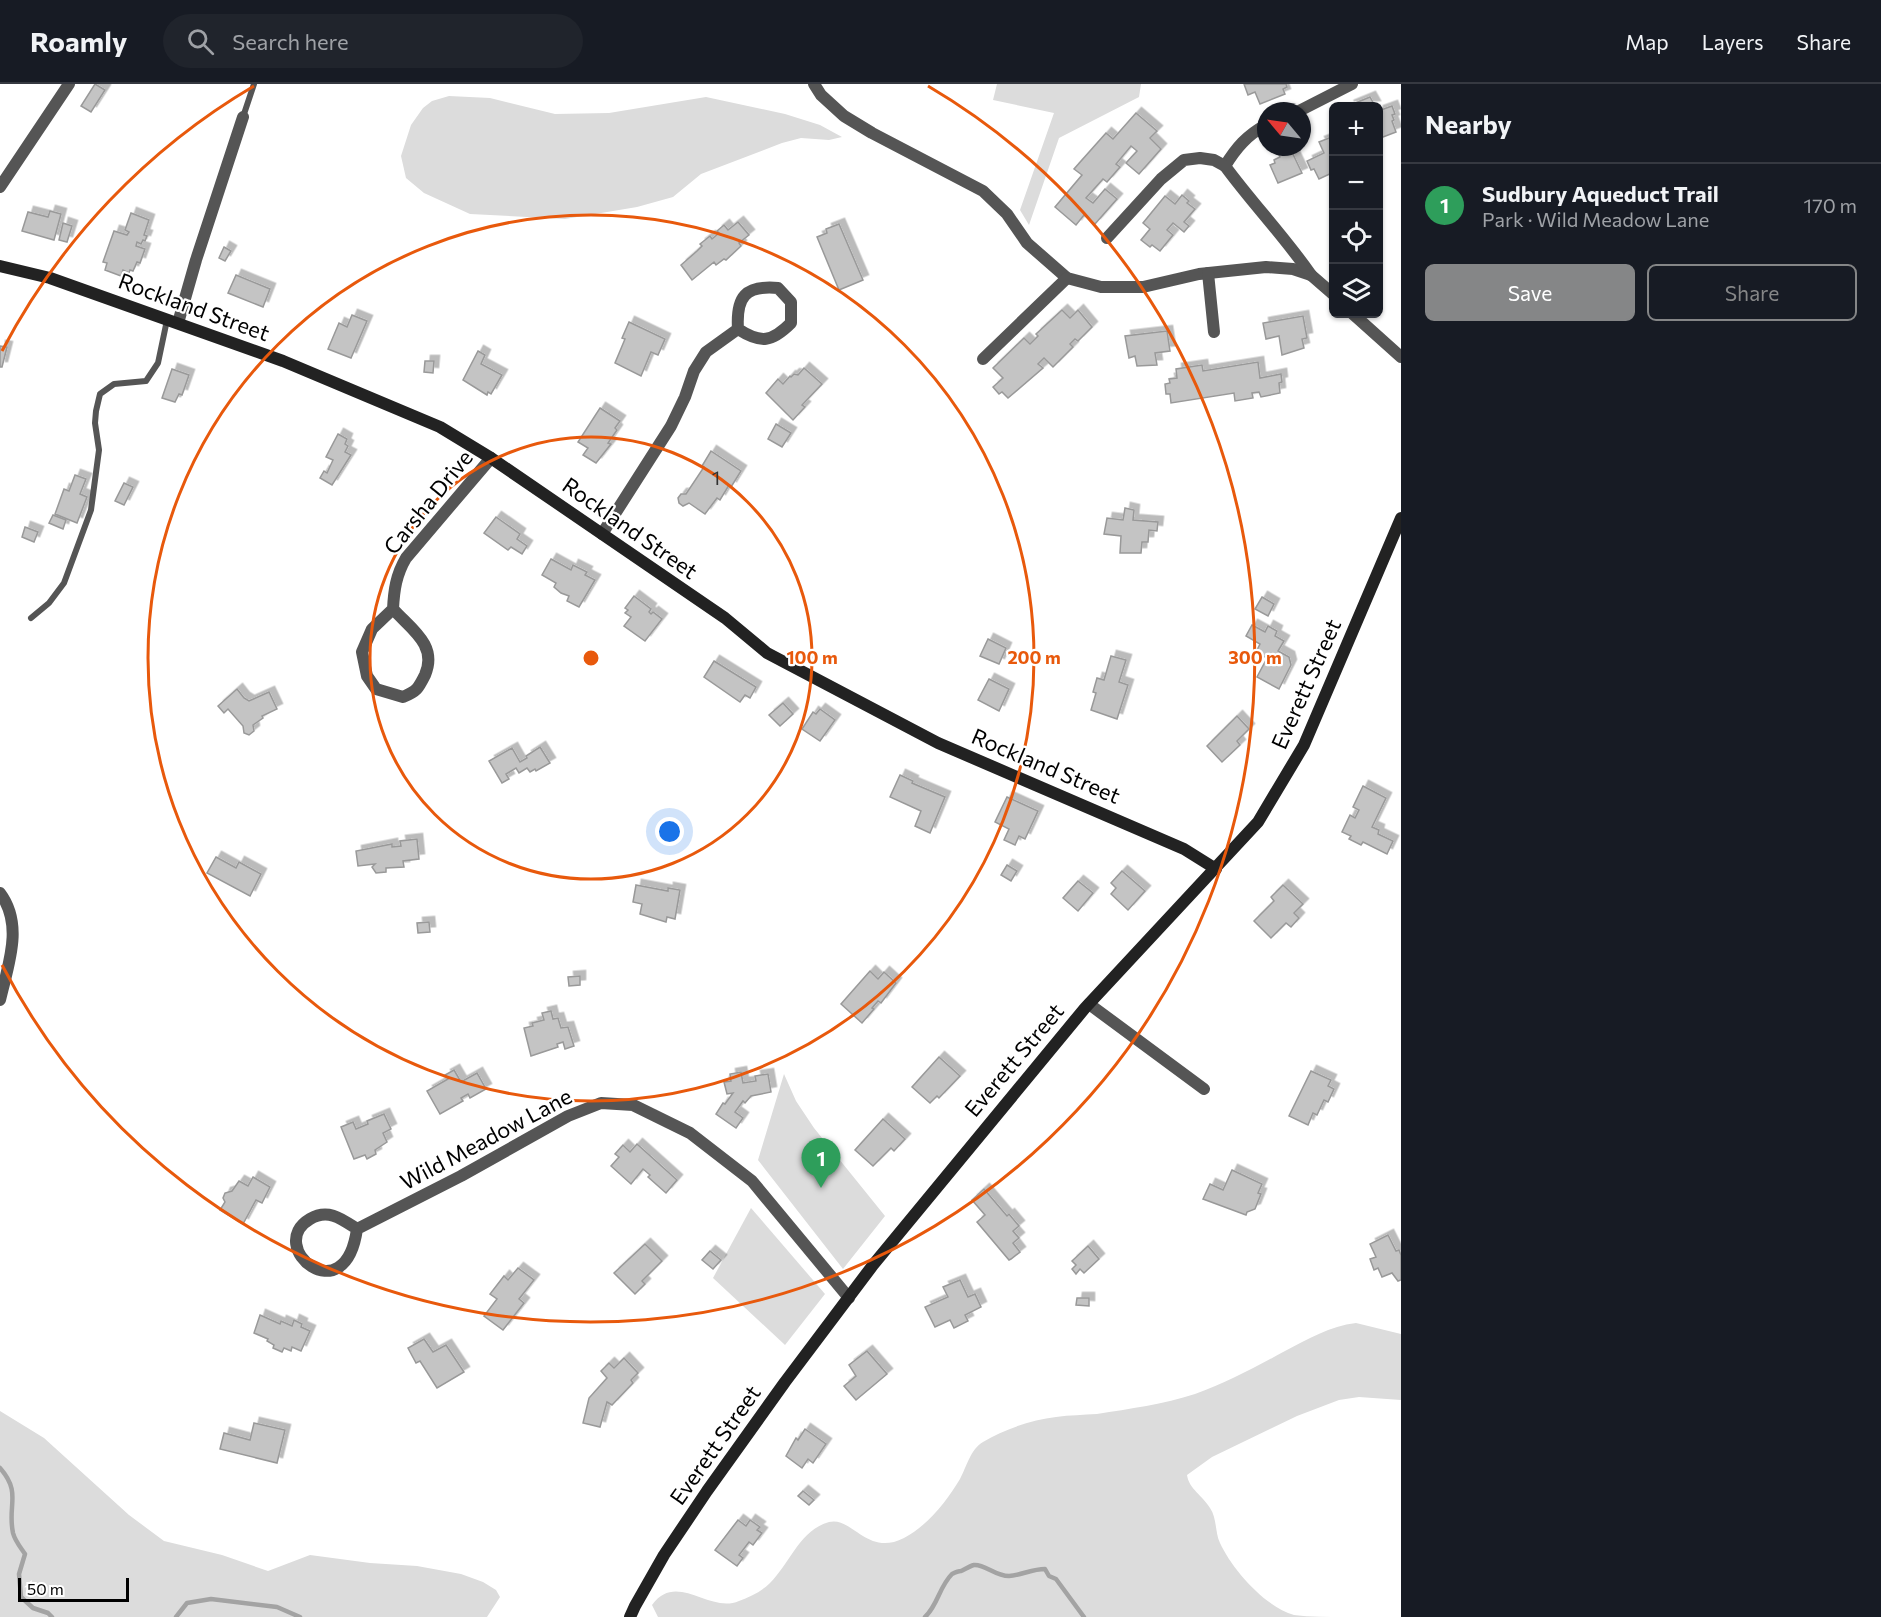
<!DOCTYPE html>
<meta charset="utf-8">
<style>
body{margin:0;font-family:Commissioner,sans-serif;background:#20242c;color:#f1f3f6}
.controls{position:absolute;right:18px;top:18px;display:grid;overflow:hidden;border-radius:9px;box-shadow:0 2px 4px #0004}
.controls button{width:54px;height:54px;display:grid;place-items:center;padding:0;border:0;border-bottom:2px solid #363941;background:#171b24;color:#f1f3f6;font:30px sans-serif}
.compass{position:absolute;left:1257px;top:18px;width:54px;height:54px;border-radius:50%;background:#171b24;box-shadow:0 2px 4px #0004;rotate:299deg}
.scale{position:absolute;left:18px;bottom:15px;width:111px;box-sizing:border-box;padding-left:6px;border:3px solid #000;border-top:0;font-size:16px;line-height:21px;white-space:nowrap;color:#000;-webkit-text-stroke:4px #fff;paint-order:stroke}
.you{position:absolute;left:670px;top:748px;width:21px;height:21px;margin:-15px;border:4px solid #fff;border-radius:50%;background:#1a73e8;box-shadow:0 0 0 9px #1a73e833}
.badge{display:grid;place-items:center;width:39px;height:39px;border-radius:50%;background:#858687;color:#fff;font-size:20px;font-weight:700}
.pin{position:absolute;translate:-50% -50px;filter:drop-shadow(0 2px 3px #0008)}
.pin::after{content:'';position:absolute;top:32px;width:21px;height:18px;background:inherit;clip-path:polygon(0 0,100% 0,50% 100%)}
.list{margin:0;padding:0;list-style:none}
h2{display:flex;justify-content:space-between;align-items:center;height:78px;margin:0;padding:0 24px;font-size:26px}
h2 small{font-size:20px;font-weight:400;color:#9ea1a6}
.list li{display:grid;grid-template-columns:39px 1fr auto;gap:18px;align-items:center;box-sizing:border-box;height:84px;padding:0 24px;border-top:2px solid #363941}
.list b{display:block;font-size:22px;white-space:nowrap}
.list p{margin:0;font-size:20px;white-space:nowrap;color:#9ea1a6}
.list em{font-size:20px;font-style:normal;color:#9ea1a6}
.actions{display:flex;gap:12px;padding:18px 24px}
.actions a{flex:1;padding:14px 0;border:2px solid #858687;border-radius:9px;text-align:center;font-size:21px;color:#858687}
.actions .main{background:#858687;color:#fff}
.icon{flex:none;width:33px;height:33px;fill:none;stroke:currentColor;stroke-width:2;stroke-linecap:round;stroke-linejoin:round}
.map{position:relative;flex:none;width:1401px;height:1533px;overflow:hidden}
header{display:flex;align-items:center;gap:36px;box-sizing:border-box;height:84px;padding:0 30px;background:#171b24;border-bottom:2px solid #363941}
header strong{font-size:28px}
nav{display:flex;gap:33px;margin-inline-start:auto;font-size:21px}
.search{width:420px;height:54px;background:#20242c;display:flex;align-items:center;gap:15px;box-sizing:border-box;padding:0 21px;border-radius:33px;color:#9ea1a6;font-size:22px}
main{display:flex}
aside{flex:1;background:#171b24}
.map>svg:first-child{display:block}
.green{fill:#dcdcdc}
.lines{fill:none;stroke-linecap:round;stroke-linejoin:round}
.stream{stroke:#a3a3a3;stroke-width:4.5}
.building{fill:#c4c4c4;stroke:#999;stroke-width:1.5;filter:url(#shadow)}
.lane{stroke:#555;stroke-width:6}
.street{stroke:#555;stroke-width:12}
.secondary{stroke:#222;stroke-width:12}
.ring{fill:none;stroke:#e8590c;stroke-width:3}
.labels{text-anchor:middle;stroke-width:4.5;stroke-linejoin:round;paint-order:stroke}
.number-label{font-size:20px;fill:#313131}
.street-label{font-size:22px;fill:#000;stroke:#fff}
.centre{fill:#e8590c;stroke:#fff;stroke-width:3}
.ring-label{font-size:18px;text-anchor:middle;font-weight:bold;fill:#e8590c;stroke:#fff;stroke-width:4.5;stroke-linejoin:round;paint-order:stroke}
</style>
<header>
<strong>Roamly</strong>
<div class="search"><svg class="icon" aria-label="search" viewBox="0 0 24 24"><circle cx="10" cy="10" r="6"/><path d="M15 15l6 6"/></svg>Search here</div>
<nav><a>Map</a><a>Layers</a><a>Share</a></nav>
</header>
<main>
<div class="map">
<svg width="1401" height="1533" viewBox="0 0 1401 1533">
<defs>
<filter id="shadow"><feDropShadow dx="5.5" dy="-5.5" stdDeviation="0" flood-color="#0004"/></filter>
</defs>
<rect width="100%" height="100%" fill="#fff"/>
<g class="green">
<polygon points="997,0 1141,0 1139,13 1059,54 1029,141 1020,126 1054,29 993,16"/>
<polygon points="449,12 490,14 555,30 609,29 706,13 785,30 820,41 842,53 829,56 801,54 782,59 701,90 673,113 637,123 565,135 470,130 424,109 406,94 401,72 411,41 423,24 432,17"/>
<polygon points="784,990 796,1017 814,1044 885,1132 843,1185 758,1076"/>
<polygon points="751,1124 825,1210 785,1261 713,1194"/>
<path d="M1356,1239l45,11v66l-42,-3 -20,3 -42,16 -85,41 -25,18c2,14 16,21 23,33 7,10 5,25 10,35 12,26 45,64 74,72 16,2 34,2 50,2h-686l-6,-12c25,-34 57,9 87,-4 11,-4 23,-10 31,-18 20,-20 30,-53 59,-61 23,-6 38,35 75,16 23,-12 43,-37 56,-59 7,-13 10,-29 23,-37 21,-13 49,-22 73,-25 14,-2 27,-2 41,-3 32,-5 67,-10 98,-20 31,-11 61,-27 90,-43 23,-12 45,-25 71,-28z"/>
<polygon points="0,1327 44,1354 129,1431 164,1457 222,1471 268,1487 310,1471 370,1479 417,1482 461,1490 483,1498 496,1506 500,1513 487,1533 0,1533"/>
</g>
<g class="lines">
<g class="stream">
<path d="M0,1384c22,25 7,37 13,65 2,8 8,15 12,21l-6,20 2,23 12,11 15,5 4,4"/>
<polyline points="176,1533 187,1519 211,1515 277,1523 300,1533"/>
<path d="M925,1533c13,-12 14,-30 27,-43 2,-1 7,-3 9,-3 4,-2 9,-5 13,-6 11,-1 21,11 35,11 13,-1 23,-7 36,-7l4,7 7,3 28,38"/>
</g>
</g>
<g class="building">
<polygon points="95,0 105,6 91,28 81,22"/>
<polygon points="1244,0 1286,0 1287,3 1283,5 1285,10 1260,20 1255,8 1248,11"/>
<polygon points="1370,13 1375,22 1348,22"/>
<polygon points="1392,22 1395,30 1392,31 1394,36 1392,37 1396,48 1378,55 1378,27"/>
<polygon points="1136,29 1157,47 1150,54 1161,65 1139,90 1126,79 1137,67 1131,62 1116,80 1120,83 1107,98 1103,95 1086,114 1093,119 1105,105 1117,115 1095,140 1084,131 1076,141 1055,123 1082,91 1074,85 1106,49 1113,55"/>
<polygon points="1334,52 1334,88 1319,95 1314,85 1311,86 1307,77 1324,69 1319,58"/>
<polygon points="1275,63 1299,63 1291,66 1302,89 1278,99 1270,81 1275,79 1274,76 1280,73"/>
<polygon points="1182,111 1189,117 1187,119 1195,125 1184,138 1189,142 1184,148 1173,139 1167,146 1173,151 1160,167 1152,161 1150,163 1141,156 1150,145 1143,139 1165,112 1175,120"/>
<polygon points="50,127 61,130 54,156 22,147 28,128 48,133"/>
<polygon points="131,129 149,136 144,151 147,152 145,157 143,156 141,160 137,158 136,162 145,165 140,179 137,178 133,187 130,186 129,189 123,186 121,192 105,186 107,179 103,178 114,147 127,151 129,148 125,146"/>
<polygon points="738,138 749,151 739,159 741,162 726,176 724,175 716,181 714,178 692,196 681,181 697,167 702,162 700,160 710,152 712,155 719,149 717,147 724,141 728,146"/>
<polygon points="63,139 72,142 67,158 59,156"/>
<polygon points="839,140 863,196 839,206 817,153 827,149 826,145"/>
<polygon points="224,163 231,167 225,177 219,174"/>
<polygon points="236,191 270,205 263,223 228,209"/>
<polygon points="1062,226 1070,234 1078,226 1092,243 1078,257 1075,255 1070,260 1073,263 1053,283 1044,274 1038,280 1043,284 1008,314 1002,308 999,310 993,303 1003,294 993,284 1024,254 1030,260 1038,252 1036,250"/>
<polygon points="352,231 367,237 351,274 328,265 339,239 347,243"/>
<polygon points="1303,232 1307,254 1302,255 1304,264 1282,271 1279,252 1266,255 1263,239"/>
<polygon points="629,238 665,255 658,271 651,268 641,292 615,279 625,255 622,254"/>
<polygon points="1167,247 1170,267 1155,269 1157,281 1137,282 1135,272 1129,274 1125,252"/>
<polygon points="0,262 7,263 2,283 0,283"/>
<polygon points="478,267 485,271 481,280 502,291 491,310 488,308 487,311 463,296"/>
<polygon points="425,277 434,277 433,289 424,288"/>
<polygon points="1258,278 1260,294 1281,290 1282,298 1279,299 1280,309 1261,313 1259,308 1252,309 1253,314 1235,317 1234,309 1171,319 1170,310 1166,310 1165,300 1170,299 1169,295 1177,294 1176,285 1202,281 1203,287"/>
<polygon points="804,284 822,300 802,321 805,323 793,336 766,309 778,295 783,300 790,292 791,293 794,290 798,291"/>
<polygon points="172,285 189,291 182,311 179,310 175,318 162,314"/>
<polygon points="600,324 620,337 615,344 617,346 608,359 611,360 596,379 583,371 588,364 578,358"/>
<polygon points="776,340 791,349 782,363 768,355"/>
<polygon points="338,350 347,355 345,360 348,362 345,368 351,371 332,401 320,394 324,387 327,389 333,376 326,373"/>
<polygon points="711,367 741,387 731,403 729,401 720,416 717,414 705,430 689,419 683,422 679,419 678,414 681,410 686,410 704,383 702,382"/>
<polygon points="75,391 86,395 80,410 87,413 77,439 55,430 64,405 69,407"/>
<polygon points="124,399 133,403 124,421 115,417"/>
<polygon points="1125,424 1134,426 1133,436 1158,438 1157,447 1149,446 1148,458 1142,458 1141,469 1120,469 1121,452 1104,450 1107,434 1123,436"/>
<polygon points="53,431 66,436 63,445 49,439"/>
<polygon points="496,433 520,450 517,455 527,462 522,470 511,463 508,466 484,449"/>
<polygon points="25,443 38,448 34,458 22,453"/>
<polygon points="551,475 571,486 573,481 587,488 585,491 595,496 579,523 567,517 569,512 561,509 554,503 556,499 542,491"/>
<polygon points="634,512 651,525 649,528 651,530 653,528 662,535 645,557 624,542 631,533 625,529 628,526 625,524"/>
<polygon points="1262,513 1274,520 1268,532 1255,525"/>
<polygon points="1252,541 1265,548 1268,542 1277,547 1275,552 1284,557 1278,567 1289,573 1291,581 1279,605 1257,593 1267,574 1256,568 1260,560 1246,552"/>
<polygon points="988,555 1006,564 999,580 980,572"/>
<polygon points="1111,572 1126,576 1119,598 1128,601 1117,635 1091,626 1096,609 1093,608 1097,594 1104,596"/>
<polygon points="714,577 756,603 750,614 745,611 740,618 704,593"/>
<polygon points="989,595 1009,605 999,627 978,616"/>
<polygon points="237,605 244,614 249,617 269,608 277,625 262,632 263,634 253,641 254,647 249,651 244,649 243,642 228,625 224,629 218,622"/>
<polygon points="783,619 793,630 780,642 769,631"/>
<polygon points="820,625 835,636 820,657 802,645 813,628 816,630"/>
<polygon points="1237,632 1249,645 1237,657 1240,661 1222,678 1207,662"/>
<polygon points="540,663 550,679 536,687 535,685 530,688 527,684 519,689 516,684 506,690 509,695 502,699 489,677 512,664 520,678 527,674 526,672"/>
<polygon points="900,691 913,697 912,699 945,713 930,749 915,742 921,727 890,713"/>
<polygon points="1363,702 1386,714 1372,743 1379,746 1378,750 1393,757 1387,770 1363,758 1361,761 1349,755 1351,752 1342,748 1350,731 1355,734 1359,726 1353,723"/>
<polygon points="1007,713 1038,727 1025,755 1019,752 1015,761 1004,756 1009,745 995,738"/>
<polygon points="417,755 419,775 403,777 404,783 386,784 386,788 376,789 372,783 375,780 358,782 356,767 392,760 392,763 401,762 400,757"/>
<polygon points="216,773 236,784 239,778 261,790 250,812 207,789"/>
<polygon points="1007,781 1017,787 1011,797 1001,791"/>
<polygon points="1122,787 1145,807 1128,826 1111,810 1116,804 1111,799"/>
<polygon points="1078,797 1093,809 1078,827 1063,814"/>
<polygon points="636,801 668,807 668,804 680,806 675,835 667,833 666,838 640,830 642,820 633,818"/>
<polygon points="1283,801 1303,820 1294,829 1299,834 1291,843 1286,839 1271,854 1254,837 1274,817 1271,813"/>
<polygon points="429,838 430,848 418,849 417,839"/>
<polygon points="870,887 878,895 884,888 896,899 881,919 878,917 872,924 874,925 862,939 841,920"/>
<polygon points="580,892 580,901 569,902 568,893"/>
<polygon points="551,927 553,935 558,934 561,944 568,943 574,962 565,965 563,958 557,960 558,963 531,972 524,944 533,942 532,939 544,936 542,929"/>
<polygon points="939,973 960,992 939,1014 937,1012 930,1019 912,1003"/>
<polygon points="454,986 461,998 477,989 486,1005 470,1014 468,1010 461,1014 463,1017 440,1030 427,1007 448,995 445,991"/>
<polygon points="1311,987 1331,996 1328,1002 1334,1005 1328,1018 1324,1016 1317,1031 1313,1029 1308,1041 1289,1032"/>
<polygon points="741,988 743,999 756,997 755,992 768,990 771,1008 751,1012 745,1019 743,1017 735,1028 743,1034 736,1044 716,1030 723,1019 725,1020 733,1009 727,1010 724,998 731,997 730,990"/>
<polygon points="384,1030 391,1045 383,1049 387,1058 375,1066 376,1070 367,1075 365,1071 354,1075 341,1043 353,1038 356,1045 368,1040 367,1037"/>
<polygon points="883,1035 905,1055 894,1067 891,1064 873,1082 855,1066"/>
<polygon points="637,1060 677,1096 666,1109 648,1093 650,1091 643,1085 631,1100 611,1082 619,1073 615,1070 623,1061 630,1068"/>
<polygon points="1232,1086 1262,1100 1258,1109 1261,1110 1255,1125 1247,1128 1246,1131 1203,1115 1210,1100 1223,1106"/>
<polygon points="253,1093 270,1103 262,1119 256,1116 243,1140 220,1126 225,1118 223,1114 225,1109 232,1107 239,1097 248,1102"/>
<polygon points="984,1105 1007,1132 1009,1130 1019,1142 1013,1147 1019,1154 1013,1159 1020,1168 1011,1175 1009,1176 977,1138 985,1131 972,1116"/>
<polygon points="1388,1151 1396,1167 1399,1166 1401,1171 1401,1196 1398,1197 1392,1189 1382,1193 1378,1184 1374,1186 1370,1175 1376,1173 1370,1160"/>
<polygon points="645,1160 662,1177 642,1197 645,1200 635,1210 614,1189"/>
<polygon points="1088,1162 1099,1175 1084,1189 1080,1185 1076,1190 1072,1185 1076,1181 1072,1177"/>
<polygon points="710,1167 721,1176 713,1185 702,1176"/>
<polygon points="518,1184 534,1196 519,1215 524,1219 503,1246 484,1232 497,1215 490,1210 504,1192 508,1196"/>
<polygon points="960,1196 968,1213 975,1210 981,1223 965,1231 968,1237 954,1244 950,1236 935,1243 925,1223 948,1213 943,1203"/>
<polygon points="1077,1214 1089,1214 1089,1222 1076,1221"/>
<polygon points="260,1231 280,1240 281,1237 292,1242 294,1236 302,1240 301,1243 310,1247 301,1267 292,1263 291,1267 284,1264 282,1268 273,1264 274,1261 267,1257 268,1255 254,1249"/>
<polygon points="424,1255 433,1268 446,1261 464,1288 437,1304 420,1277 416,1279 408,1264"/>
<polygon points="867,1267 887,1290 856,1316 844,1302 856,1292 849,1281"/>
<polygon points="624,1274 638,1289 631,1296 633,1299 612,1321 607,1318 600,1343 583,1339 589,1314 607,1294 601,1287 609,1279 614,1284"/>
<polygon points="254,1339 285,1346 277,1379 220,1365 224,1349 250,1356"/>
<polygon points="805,1345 826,1360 813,1379 808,1375 802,1384 786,1372 796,1354 798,1356"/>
<polygon points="803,1407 814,1416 809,1421 798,1412"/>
<polygon points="738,1436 746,1442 750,1436 760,1443 757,1446 762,1449 753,1461 749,1458 739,1471 743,1474 737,1482 715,1466"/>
</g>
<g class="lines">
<g class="lane">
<polyline points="243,33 254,0"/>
<polyline points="31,534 49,519 64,499 91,426 99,366 95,339 96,327 100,310 114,300 146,297 158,279 167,236"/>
</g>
<g class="street">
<polyline points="814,0 821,11 844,32 872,49 983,107 1007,130 1027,159 1067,194 1101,203 1143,203 1199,190 1266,183 1293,185 1311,191 1334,211"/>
<polyline points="1299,27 1352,0"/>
<path d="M1266,41c-19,10 -30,23 -41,41 27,37 60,71 86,109"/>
<polyline points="0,103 69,0"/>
<polyline points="1107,154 1161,95 1184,76 1200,74 1214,76 1225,82"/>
<polyline points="1208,189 1214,248"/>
<polyline points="1353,230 1401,273"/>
<polyline points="178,239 196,176 243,33"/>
<polyline points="983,275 1067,194"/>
<path d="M602,450l69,-108 14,-29 9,-26 12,-19 32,-23c23,15 34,13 53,-6v-21l-13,-14c-33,-3 -42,9 -40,41"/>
<path d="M393,525l-21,20 -10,23 5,24 9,13 27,8c14,-6 15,-8 22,-22 13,-30 -14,-46 -32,-66 1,-19 3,-34 13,-51l85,-100"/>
<path d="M0,809c24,32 8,72 0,107"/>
<polyline points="1089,920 1204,1005"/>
<path d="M357,1145c-12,86 -93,17 -47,-10 18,-11 32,0 47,10l104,-53 107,-60 33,-13 32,2 57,28 62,48 97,117"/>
</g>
<g class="secondary">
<polyline points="0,182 50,194 283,277 440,343 491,374 725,534 767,569 938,659 1184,765 1216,785"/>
<polyline points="630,1533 635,1522 664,1471 707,1407 785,1298 873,1181 1085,924 1258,738 1304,661 1401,434"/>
</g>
</g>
<g class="ring">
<circle cx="591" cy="574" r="221"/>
<circle cx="591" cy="574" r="443"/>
<path d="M2 267A664 664 0 0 1 254 2M928 2A664 664 0 1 1 2 881"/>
</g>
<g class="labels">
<g class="number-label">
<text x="716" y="401">1</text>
</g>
<g class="street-label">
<text transform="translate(194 223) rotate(20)" y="8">Rockland Street</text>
<text transform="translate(428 418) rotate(-51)" y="8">Carsha Drive</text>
<text transform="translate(630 444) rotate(35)" y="8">Rockland Street</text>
<text transform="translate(1306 600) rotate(-66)" y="8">Everett Street</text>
<text transform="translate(1046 682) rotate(23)" y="8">Rockland Street</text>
<text transform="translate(1014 976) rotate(-50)" y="8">Everett Street</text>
<text transform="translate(486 1055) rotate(-28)" y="8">Wild Meadow Lane</text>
<text transform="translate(715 1361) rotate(-55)" y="8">Everett Street</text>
</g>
</g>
<circle cx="591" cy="574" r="9" class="centre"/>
<g class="ring-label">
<text x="812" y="580">100 m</text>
<text x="1034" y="580">200 m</text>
<text x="1255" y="580">300 m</text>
</g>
</svg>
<div class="controls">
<button>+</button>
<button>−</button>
<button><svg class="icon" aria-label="locate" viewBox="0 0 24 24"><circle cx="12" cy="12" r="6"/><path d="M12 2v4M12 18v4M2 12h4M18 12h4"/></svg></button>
<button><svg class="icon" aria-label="layers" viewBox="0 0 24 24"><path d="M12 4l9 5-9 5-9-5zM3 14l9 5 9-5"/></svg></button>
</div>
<svg class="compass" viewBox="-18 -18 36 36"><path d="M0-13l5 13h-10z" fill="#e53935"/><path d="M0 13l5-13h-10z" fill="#9ea1a6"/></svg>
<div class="scale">50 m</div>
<div class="you"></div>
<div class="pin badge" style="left:821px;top:1104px;background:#2e9e5b">1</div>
</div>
<aside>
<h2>Nearby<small></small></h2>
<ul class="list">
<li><span class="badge" style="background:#2e9e5b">1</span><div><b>Sudbury Aqueduct Trail</b><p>Park · Wild Meadow Lane</p></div><em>170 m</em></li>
</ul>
<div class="actions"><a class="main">Save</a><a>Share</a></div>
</aside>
</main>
